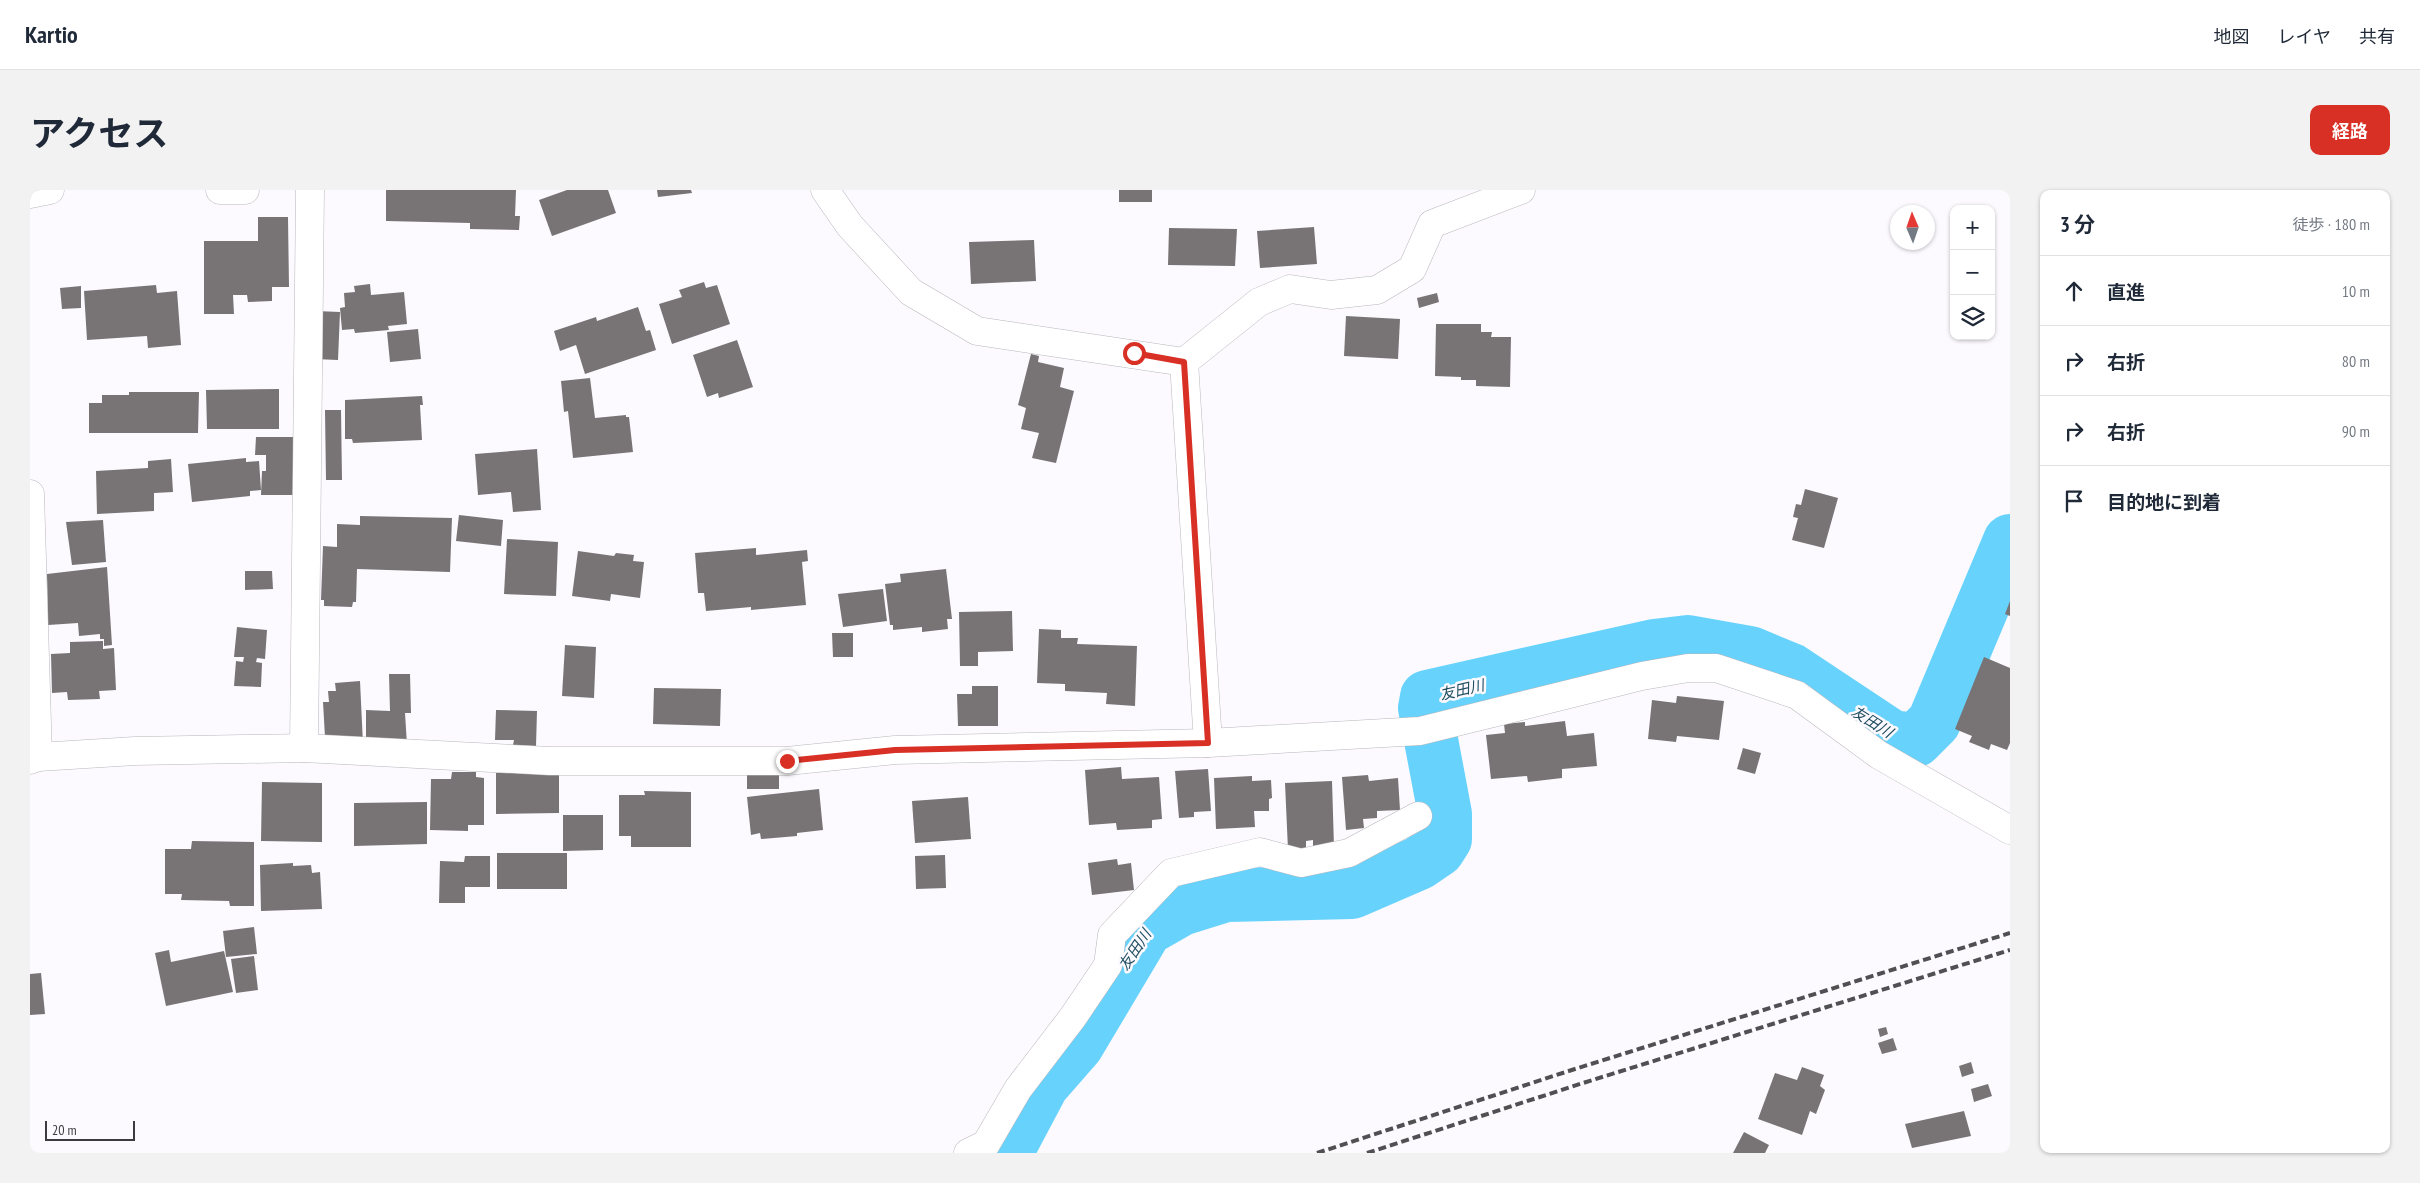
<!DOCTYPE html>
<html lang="ja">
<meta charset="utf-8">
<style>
body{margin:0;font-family:"PT Sans Narrow","Noto Sans JP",sans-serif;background:#f2f2f3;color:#1f2937}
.controls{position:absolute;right:15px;top:15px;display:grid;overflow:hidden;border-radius:10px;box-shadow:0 1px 4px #0004}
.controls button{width:45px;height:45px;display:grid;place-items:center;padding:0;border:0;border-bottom:1px solid #e0e1e3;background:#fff;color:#1f2937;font:25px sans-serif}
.compass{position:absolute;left:1860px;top:15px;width:45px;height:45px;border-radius:50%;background:#fff;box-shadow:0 1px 4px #0004;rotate:358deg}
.scale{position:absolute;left:15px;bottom:12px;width:90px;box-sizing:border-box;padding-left:5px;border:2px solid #3c3b3d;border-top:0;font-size:14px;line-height:18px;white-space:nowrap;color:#3c3b3d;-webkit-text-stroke:4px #fcfaff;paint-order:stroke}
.stop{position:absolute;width:15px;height:15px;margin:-11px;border:4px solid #d93025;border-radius:50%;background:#fff}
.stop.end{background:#d93025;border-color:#fff;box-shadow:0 1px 5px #0008}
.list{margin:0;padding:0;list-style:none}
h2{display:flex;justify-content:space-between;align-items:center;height:65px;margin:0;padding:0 20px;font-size:21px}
h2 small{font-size:16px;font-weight:400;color:#747a83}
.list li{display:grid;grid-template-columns:32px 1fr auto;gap:15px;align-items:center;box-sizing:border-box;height:70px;padding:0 20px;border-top:1px solid #e0e1e3}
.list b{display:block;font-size:19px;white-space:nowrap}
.list em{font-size:16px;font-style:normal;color:#747a83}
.icon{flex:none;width:28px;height:28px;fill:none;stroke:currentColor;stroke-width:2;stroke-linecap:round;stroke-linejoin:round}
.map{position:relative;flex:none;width:1980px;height:963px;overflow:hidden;border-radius:10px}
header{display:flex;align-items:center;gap:30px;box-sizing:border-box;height:70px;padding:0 25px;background:#fff;border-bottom:1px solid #e0e1e3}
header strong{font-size:24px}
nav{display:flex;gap:28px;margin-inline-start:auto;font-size:18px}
.intro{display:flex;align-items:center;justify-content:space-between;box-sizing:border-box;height:120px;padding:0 30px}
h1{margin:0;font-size:35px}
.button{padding:12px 22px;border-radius:10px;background:#d93025;color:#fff;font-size:18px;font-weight:700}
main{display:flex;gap:30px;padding:0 30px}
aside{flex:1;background:#fff;border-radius:10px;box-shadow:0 1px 4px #0004}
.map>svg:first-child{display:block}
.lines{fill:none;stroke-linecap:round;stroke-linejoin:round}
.river{stroke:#67d3fc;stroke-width:54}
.building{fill:#787375}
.minor-casing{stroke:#b9b7bc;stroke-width:29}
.minor{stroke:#fff;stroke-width:28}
.rail{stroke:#504f51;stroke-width:4;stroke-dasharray:8 4;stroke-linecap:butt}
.route{stroke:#d93025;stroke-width:6}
.labels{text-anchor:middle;stroke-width:5;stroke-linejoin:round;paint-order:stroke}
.water-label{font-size:15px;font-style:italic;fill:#225062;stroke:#fcfaff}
</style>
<header>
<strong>Kartio</strong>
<nav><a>地図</a><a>レイヤ</a><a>共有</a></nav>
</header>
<div class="intro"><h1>アクセス</h1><a class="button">経路</a></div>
<main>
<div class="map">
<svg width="1980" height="963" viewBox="0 0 1980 963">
<rect width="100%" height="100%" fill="#fcfaff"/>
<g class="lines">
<polyline class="river" points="976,963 1012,895 1047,855 1116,739 1151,719 1196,705 1322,702 1389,673 1408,660 1415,649 1415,624 1395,518 1397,507 1624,456 1658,452 1720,463 1761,480 1862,547 1886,550 1904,532 1980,351"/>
</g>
<g class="building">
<polygon points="356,0 486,0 485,26 490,26 489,40 440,39 440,33 356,31"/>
<polygon points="537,0 578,0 586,23 522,46 509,10"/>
<polygon points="627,0 661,0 662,3 628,7"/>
<rect x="1089" y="0" width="33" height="12"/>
<polygon points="228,27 258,27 259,97 242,97 242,111 218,112 217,105 203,105 204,124 174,124 174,51 228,51"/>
<polygon points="1284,37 1287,74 1230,78 1227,41"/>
<polygon points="1139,38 1207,39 1205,76 1138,75"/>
<polygon points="1004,50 1006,91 941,94 939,52"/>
<polygon points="674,92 676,98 687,95 700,134 642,154 629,114 652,107 649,100"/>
<polygon points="340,94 341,105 374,102 377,134 358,136 359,140 325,143 324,139 312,140 310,118 315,117 314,103 325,102 324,96"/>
<polygon points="126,95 127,103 147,101 151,155 118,158 117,146 57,150 54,101"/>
<polygon points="51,96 51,118 32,119 30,98"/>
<polygon points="1407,103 1409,112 1389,118 1387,108"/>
<polygon points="608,117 616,141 620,140 626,160 555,184 546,155 530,161 524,141 566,127 567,131"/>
<polygon points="286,121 310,122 308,170 284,169"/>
<polygon points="1316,126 1370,129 1368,169 1314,166"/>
<polygon points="1406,134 1451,134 1451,142 1462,142 1461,147 1481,147 1480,197 1446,196 1446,190 1431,190 1431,187 1405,186"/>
<polygon points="388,139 391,169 360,172 357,142"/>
<polygon points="707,150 723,197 689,208 688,203 677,207 663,165"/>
<polygon points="1001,164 1009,166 1008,172 1034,178 1030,197 1044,201 1026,273 1002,268 1009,243 991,239 996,218 988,215"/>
<polygon points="560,188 565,228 596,225 596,227 599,227 603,262 543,268 538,221 534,222 531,191"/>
<polygon points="249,199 249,239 177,239 176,200"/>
<polygon points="99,202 169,202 168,243 59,243 59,213 72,213 72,205 99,205"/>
<polygon points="392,206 393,215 390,215 392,250 323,253 322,249 315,249 315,210"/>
<polygon points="295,220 311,220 312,290 296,290"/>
<polygon points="226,247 264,247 263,305 231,305 232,281 236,281 236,265 225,265"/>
<polygon points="507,259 511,320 483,322 481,302 448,305 445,264"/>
<polygon points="216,268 216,272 229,271 231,300 220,301 220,306 162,312 158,274"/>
<polygon points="141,269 143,302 124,303 124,321 67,324 66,281 118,278 118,271"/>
<polygon points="1775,299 1808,308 1794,358 1762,350 1768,328 1763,327 1766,314 1771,315"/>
<polygon points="429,325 473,330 471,356 426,351"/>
<polygon points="330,326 422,328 420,382 327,379 326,412 323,412 322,417 294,416 294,410 291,410 293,356 307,357 307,334 330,335"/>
<polygon points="73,330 76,372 42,375 36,332"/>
<polygon points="477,349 528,352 526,406 474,404"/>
<polygon points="726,358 726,365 777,360 778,371 772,372 776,415 721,420 721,417 676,421 674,403 668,403 665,363"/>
<polygon points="548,361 584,366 586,363 604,365 603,371 614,372 610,408 581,404 580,411 542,406"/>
<polygon points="77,377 82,455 74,456 74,449 70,449 70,444 49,446 48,433 18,435 17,384"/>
<polygon points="916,379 922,429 917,429 918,439 892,442 892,437 863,440 863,435 860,435 855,394 871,392 870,384"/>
<polygon points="215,381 242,381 243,399 215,400"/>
<polygon points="853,399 857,431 813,437 808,404"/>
<polygon points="1980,411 1980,426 1975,424"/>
<polygon points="982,421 983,461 948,462 948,476 930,476 929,422"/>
<polygon points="207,437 237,440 235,469 227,468 226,472 232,473 231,497 204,496 206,471 213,472 214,467 204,467"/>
<polygon points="1009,439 1031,440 1031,448 1048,448 1047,454 1107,456 1105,516 1076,514 1077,503 1035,501 1035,494 1007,493"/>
<polygon points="802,443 823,443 823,467 803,467"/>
<polygon points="73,451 73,459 84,458 86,500 69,501 70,509 38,510 37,502 22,503 21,464 40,463 40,452"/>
<polygon points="535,455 566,457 564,508 532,506"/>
<polygon points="1954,467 1980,478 1980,553 1977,560 1961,554 1959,560 1939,552 1942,546 1925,539"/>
<polygon points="359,484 380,484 381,523 375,523 377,555 336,552 336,520 360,521"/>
<polygon points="330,491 333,554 295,547 293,512 299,512 298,501 306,501 305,493"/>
<polygon points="942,496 968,496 968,536 928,536 927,504 942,504"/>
<polygon points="624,498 691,499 690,536 623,534"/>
<polygon points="1647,506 1694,511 1689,550 1647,546 1646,552 1618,549 1622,510 1646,513"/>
<polygon points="466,520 507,521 506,556 483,555 484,550 465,550"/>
<polygon points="1535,531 1537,546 1564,543 1567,576 1532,579 1532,588 1498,592 1497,586 1461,589 1456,545 1475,543 1474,534 1495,532 1495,536"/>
<polygon points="1713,558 1731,563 1725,584 1707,579"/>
<polygon points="1091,577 1092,589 1129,587 1132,629 1122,630 1122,638 1087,640 1086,633 1059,635 1055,580"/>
<polygon points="1178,579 1181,621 1164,622 1164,627 1149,628 1145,581"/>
<polygon points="422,582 446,582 446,587 454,588 454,635 438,635 438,641 400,640 401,589 421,589"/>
<polygon points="466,583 529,583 529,623 466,624"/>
<rect x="717" y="584" width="32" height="15"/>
<polygon points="1338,585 1339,591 1368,588 1370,620 1347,621 1347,628 1333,629 1334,638 1316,640 1312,587"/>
<polygon points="1222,586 1222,591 1241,590 1242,608 1239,609 1239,621 1224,621 1225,637 1186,639 1184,588"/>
<polygon points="1302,591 1304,657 1283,658 1283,650 1276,651 1276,659 1258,660 1255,593"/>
<polygon points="232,592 292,593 292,652 231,651"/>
<polygon points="789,599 793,640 767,643 767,646 731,649 730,643 721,645 717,607"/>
<polygon points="614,601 661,602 661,657 601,657 601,646 589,646 589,605 615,605"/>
<polygon points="938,607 941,649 885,653 882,611"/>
<polygon points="397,612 397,654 324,656 324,613"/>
<polygon points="533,625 573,625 573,660 533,661"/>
<polygon points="162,651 224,652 224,716 200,716 199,711 151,710 152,704 135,704 135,659 161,659"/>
<rect x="467" y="663" width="70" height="36"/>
<polygon points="915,665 916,698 886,699 885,666"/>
<polygon points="435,666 460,666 460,697 435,697 435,713 409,713 410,671 434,672"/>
<polygon points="1087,669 1088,675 1101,673 1104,700 1062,705 1058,673"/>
<polygon points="263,673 263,676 281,675 282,683 290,682 292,719 231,721 230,675"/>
<polygon points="224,737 227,764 196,767 193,741"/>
<polygon points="139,760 141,772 194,761 203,802 136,816 125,763"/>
<polygon points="224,766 228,800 206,803 201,769"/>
<polygon points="11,783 15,824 0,825 0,784"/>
<polygon points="1856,837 1858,844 1850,847 1848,839"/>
<polygon points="1863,848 1867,860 1852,864 1848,853"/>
<polygon points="1941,872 1944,883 1932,887 1929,876"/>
<polygon points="1772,877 1794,885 1790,896 1795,900 1786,924 1780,921 1772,945 1728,929 1745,883 1767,890"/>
<polygon points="1958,894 1962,906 1944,912 1941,899"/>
<polygon points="1934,921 1941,946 1882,958 1875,934"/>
<polygon points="1714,942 1739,955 1735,963 1703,963"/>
</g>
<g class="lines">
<g class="minor-casing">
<g id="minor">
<polyline points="190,0 215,0"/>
<polyline points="795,0 820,36 881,102 947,141 1154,172 1229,112 1260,99 1301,105 1347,100 1382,79 1402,34 1491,0"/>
<polyline points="0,4 20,0"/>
<polyline points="1154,172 1178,553"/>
<polyline points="0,304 8,567"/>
<polyline points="274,558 280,0"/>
<polyline points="0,570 8,567 105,561 274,558 520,571 757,571 865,560 1178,553 1390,541 1612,486 1658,478 1686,478 1767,505 1849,565 1980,640"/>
<polyline points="938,963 956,954 988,899 1043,827 1078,775 1082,745 1141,683 1230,662 1271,673 1319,663 1388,626"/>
</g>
</g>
<use href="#minor" class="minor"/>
<g class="rail">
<polyline points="1287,963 1548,878 1980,743"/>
<polyline points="1337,963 1553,893 1980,760"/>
</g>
</g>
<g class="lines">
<polyline class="route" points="757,571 865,560 1178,553 1154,172 1104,163"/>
</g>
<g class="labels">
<g class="water-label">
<text transform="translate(1432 500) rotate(-13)" y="5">友田川</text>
<text transform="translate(1842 532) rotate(32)" y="5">友田川</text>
<text transform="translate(1105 760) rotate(-56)" y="5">友田川</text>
</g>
</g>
</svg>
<div class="controls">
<button>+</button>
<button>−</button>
<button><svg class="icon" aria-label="layers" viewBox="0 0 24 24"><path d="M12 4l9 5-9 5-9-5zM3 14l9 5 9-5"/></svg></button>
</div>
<svg class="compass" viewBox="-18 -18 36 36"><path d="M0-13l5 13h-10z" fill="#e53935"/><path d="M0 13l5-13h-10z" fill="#747a83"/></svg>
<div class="scale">20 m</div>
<div class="stop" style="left:1104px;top:163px"></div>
<div class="stop end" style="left:757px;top:571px"></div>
</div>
<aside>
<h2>3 分<small>徒歩 · 180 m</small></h2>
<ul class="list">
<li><svg class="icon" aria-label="ahead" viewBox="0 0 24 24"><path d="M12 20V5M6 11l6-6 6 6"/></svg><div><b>直進</b></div><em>10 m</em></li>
<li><svg class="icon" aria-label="right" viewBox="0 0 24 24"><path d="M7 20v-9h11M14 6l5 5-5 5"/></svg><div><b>右折</b></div><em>80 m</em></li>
<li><svg class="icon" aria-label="right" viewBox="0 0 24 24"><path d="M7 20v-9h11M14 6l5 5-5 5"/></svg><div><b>右折</b></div><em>90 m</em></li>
<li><svg class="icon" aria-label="arrive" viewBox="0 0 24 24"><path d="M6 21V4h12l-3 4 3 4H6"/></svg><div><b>目的地に到着</b></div></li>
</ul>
</aside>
</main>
